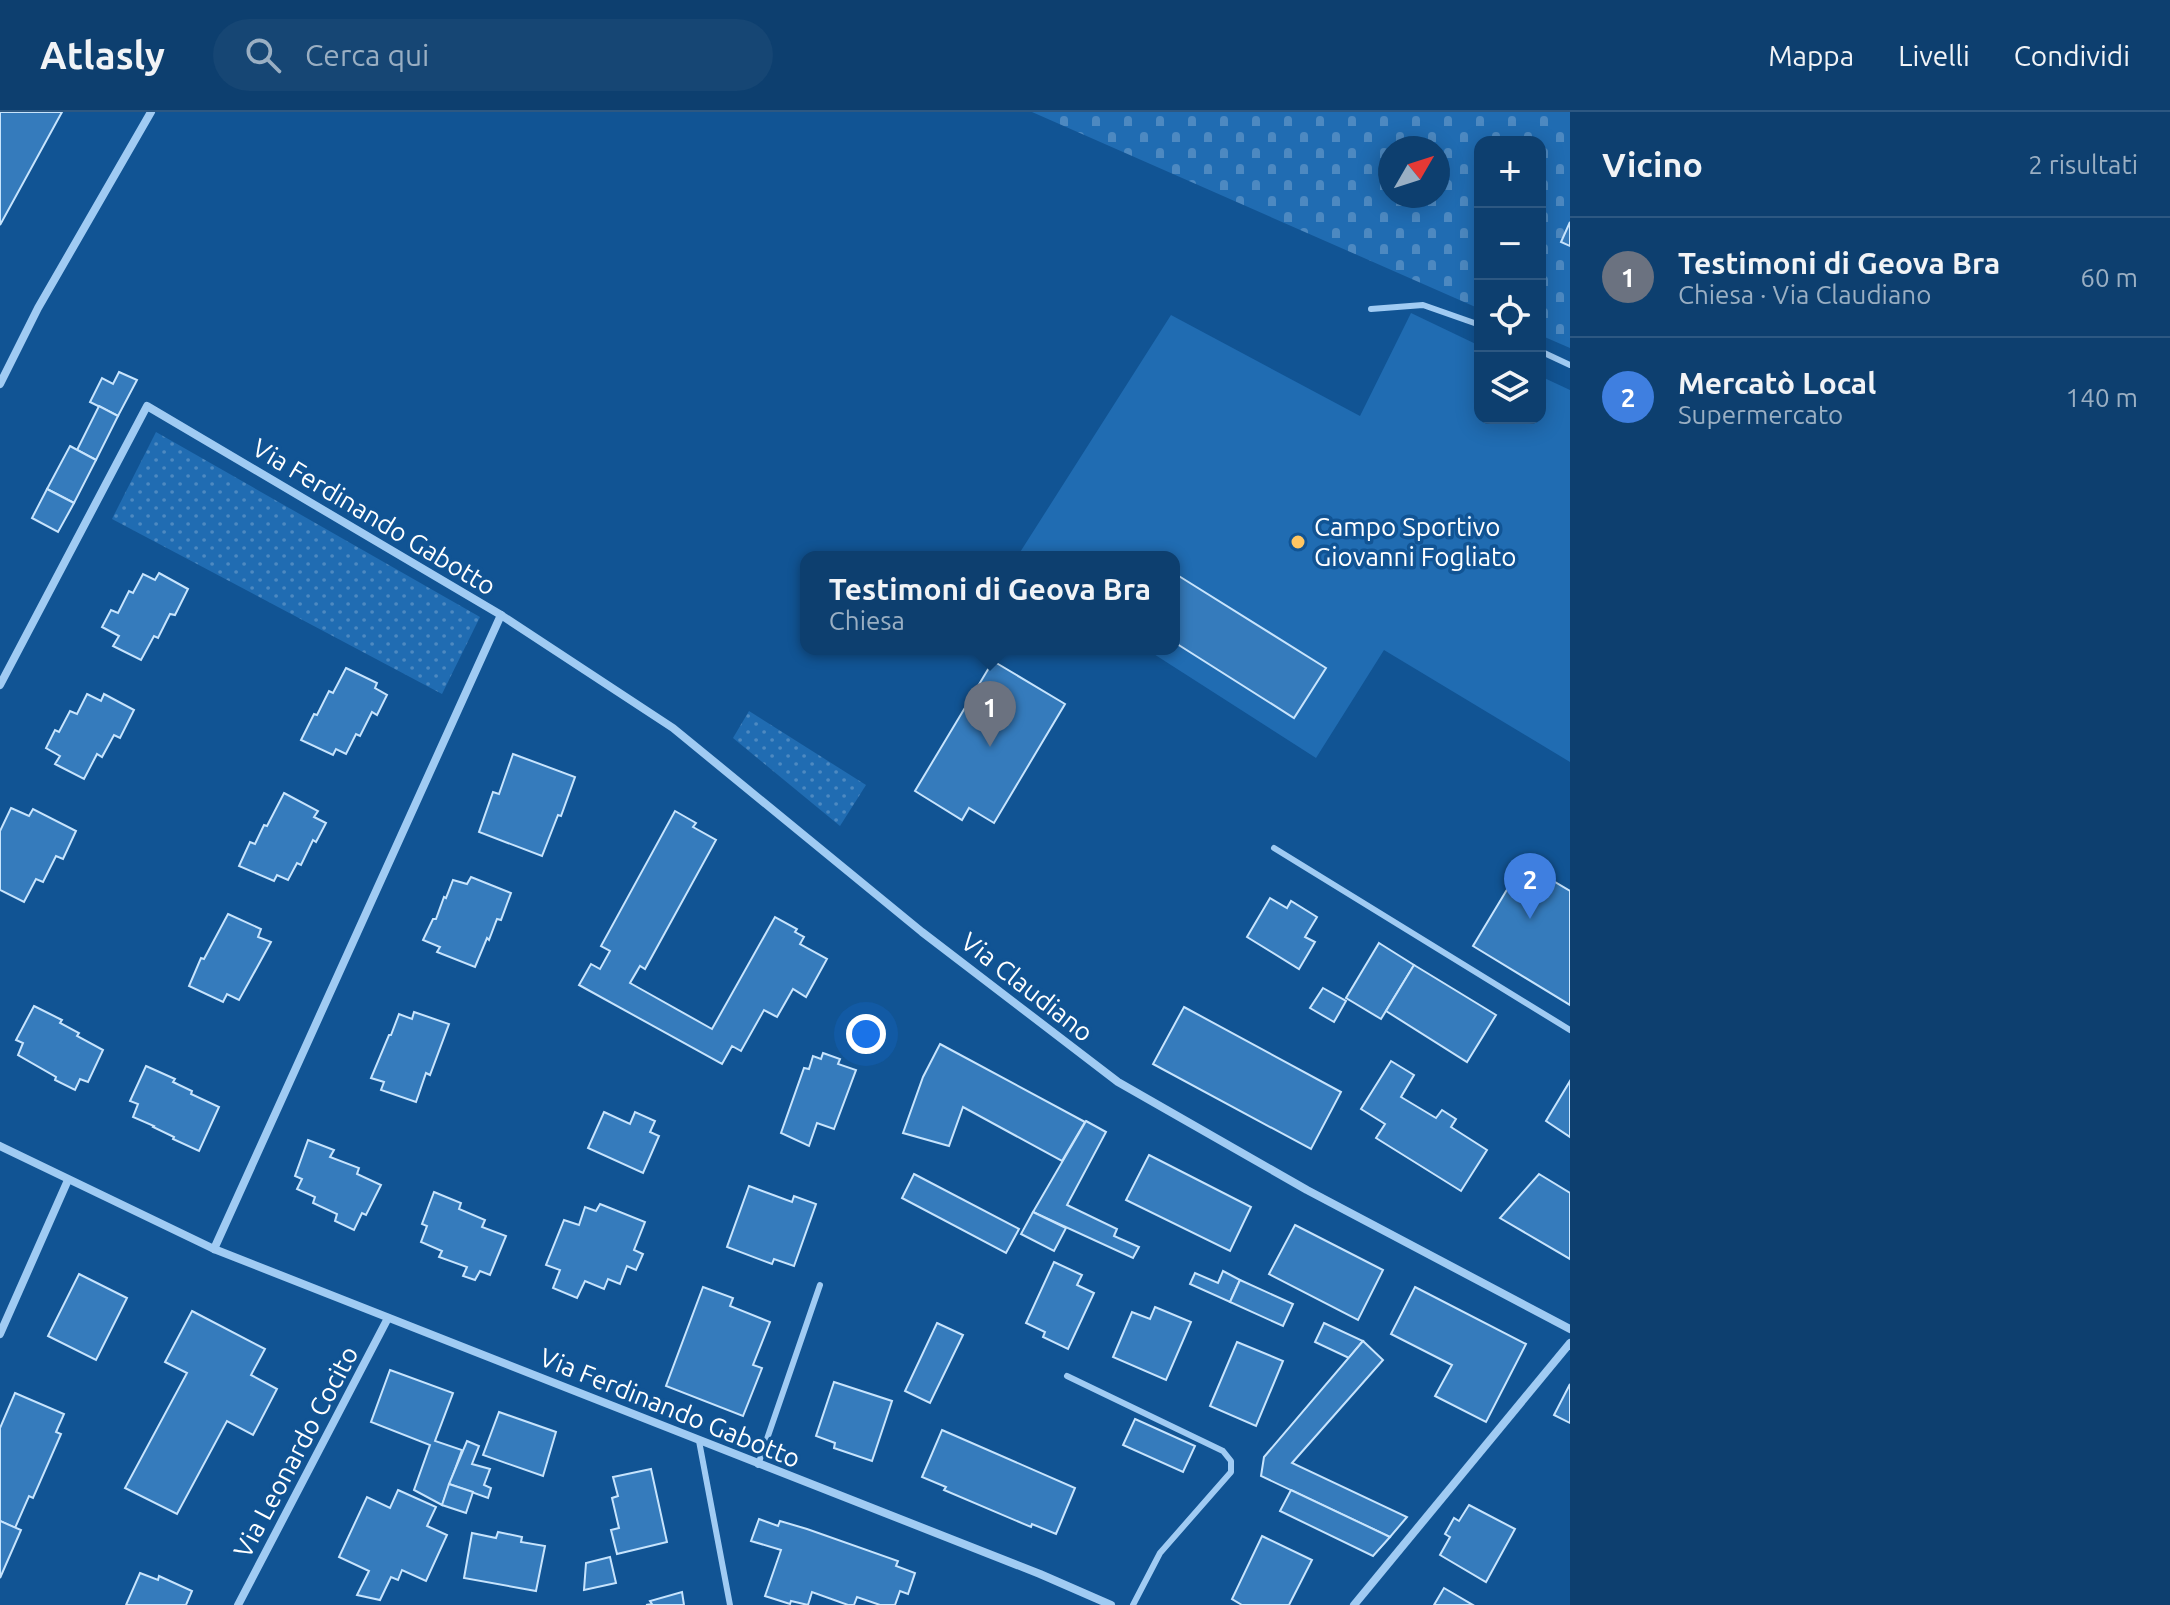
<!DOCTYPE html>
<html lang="it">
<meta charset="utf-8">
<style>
body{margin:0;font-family:Ubuntu,sans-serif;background:#164674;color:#f1f3f6}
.controls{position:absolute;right:24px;top:24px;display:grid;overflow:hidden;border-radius:16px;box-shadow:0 4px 20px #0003}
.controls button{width:72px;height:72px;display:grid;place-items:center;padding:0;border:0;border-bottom:2px solid #2d5882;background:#0d3f6f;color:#f1f3f6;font:40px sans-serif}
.compass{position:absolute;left:1378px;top:24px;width:72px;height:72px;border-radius:50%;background:#0d3f6f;box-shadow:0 4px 20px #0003;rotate:51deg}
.you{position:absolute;left:866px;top:922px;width:28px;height:28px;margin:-20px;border:6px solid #fff;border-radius:50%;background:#1a73e8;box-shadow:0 0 0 12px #1a73e833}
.badge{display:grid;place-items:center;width:52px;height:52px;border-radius:50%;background:#d6ab8b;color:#fff;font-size:26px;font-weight:700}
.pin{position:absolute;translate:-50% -66px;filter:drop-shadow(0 2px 4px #0008)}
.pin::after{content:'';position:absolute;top:42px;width:28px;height:24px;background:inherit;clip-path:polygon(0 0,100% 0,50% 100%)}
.popup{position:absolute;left:800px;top:439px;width:380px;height:104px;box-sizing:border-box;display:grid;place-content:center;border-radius:16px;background:#0d3f6f;filter:drop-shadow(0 2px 6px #0005);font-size:26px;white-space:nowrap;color:#9aafc3}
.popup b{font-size:30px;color:#f1f3f6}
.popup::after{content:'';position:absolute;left:50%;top:100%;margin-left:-16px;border:16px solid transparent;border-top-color:#0d3f6f}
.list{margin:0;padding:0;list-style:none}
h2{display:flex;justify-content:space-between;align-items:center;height:104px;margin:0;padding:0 32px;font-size:34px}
h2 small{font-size:26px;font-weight:400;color:#9aafc3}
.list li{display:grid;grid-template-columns:52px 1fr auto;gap:24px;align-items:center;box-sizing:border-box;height:120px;padding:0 32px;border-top:2px solid #2d5882}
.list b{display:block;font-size:30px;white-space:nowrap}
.list p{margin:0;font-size:26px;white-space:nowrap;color:#9aafc3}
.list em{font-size:26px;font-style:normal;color:#9aafc3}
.icon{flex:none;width:44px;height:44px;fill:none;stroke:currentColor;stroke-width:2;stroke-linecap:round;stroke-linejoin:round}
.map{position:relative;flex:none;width:1570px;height:1493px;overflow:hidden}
header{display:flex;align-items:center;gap:48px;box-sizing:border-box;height:112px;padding:0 40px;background:#0d3f6f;border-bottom:2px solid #2d5882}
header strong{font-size:38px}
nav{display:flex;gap:44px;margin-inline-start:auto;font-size:28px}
.search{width:560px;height:72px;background:#164674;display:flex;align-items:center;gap:20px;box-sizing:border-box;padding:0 28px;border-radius:44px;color:#9aafc3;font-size:30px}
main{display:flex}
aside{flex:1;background:#0d3f6f}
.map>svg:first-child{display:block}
.cemetery{fill:url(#cemetery-stones);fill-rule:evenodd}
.park{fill:url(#park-dots)}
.pitch{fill:#206cb2}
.building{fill:#357bbc;stroke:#c7e4fd;stroke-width:2}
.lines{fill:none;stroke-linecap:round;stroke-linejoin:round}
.service{stroke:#a0cbf3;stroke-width:6}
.minor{stroke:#a0cbf3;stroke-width:8}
.poi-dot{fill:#ffc662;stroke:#115494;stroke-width:3}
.labels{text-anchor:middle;stroke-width:7;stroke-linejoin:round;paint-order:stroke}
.street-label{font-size:26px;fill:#fff;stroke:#115494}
.poi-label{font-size:26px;fill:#fff;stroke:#115494;text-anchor:start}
</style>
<header>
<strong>Atlasly</strong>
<div class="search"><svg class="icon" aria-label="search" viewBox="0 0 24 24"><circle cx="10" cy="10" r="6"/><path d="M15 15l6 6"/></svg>Cerca qui</div>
<nav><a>Mappa</a><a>Livelli</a><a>Condividi</a></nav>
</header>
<main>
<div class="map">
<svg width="1570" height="1493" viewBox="0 0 1570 1493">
<defs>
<pattern id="cemetery-stones" width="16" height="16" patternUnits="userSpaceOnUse" patternTransform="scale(2)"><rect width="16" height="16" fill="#206cb2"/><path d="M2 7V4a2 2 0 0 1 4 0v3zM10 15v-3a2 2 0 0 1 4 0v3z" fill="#4d89c1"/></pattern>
<pattern id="park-dots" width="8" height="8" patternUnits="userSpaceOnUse" patternTransform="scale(2)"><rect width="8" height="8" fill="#206cb2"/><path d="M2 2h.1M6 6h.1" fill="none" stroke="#4d89c1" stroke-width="1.8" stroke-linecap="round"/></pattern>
</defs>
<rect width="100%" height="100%" fill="#115494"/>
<path class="cemetery" d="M1032,0h538v236l-30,-13v-193h-60v167zM1390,36h48v48h-48z"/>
<g class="park">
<polygon points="156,320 480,505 442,582 112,407"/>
<polygon points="749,599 866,673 840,714 733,626"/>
</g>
<polygon class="pitch" points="1411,201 1480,234 1480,306 1540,306 1540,264 1570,278 1570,650 1384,538 1316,646 1146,537 1174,537 1174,445 1017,445 1171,203 1360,304"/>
<g class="building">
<polygon points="0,0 62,0 0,113"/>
<polygon points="1570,110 1570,134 1561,130"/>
<polygon points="119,260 137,268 118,304 90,290 102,266 113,272"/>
<polygon points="99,294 118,304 96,348 77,338"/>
<polygon points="70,334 96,348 74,391 47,377"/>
<polygon points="47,377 74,391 58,420 32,406"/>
<polygon points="159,461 188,477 175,503 170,502 158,526 154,524 141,548 113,534 119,524 102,515 111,498 118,501 129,479 133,481 143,462 155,468"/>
<polygon points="1174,461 1326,556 1294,606 1174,530"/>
<polygon points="993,549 1065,592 994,711 969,696 962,708 915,679"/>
<polygon points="346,556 377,571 375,576 387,583 377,603 372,600 360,624 356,622 346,642 336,637 333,643 301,628 314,602 317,603 329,579 333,581"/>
<polygon points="87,582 101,589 104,582 134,598 120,626 114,623 102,645 97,642 84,667 55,652 60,644 46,636 55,618 59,620 70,599 77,602"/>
<polygon points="513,642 575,665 561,704 558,703 542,744 479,720 493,680 499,682"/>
<polygon points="284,681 318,699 314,705 326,711 316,730 313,728 301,753 297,751 288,768 277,763 274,769 239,754 250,730 255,732 264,713 267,714"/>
<polygon points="11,696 29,704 33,697 76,719 63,747 56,744 43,770 36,767 24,790 0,778 0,719"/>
<polygon points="675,699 696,711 693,715 716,728 645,857 640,854 630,871 712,917 775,805 797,817 795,820 804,825 800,832 827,847 806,885 793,877 777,905 764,898 741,939 732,934 722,952 579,873 591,852 600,857 610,839 601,834"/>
<polygon points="1523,751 1570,779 1570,893 1473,834"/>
<polygon points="471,765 511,781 501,808 497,807 489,828 487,826 475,855 437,840 440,835 423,828 433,807 436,807 444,785 446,786 453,768 467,772"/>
<polygon points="1270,786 1287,796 1291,789 1317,805 1305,825 1315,830 1299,857 1247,825"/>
<polygon points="228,802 261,817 258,825 271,830 239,888 227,882 223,890 189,874 201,846 204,847"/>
<polygon points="1379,831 1414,853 1381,907 1346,886"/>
<polygon points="1414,853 1496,903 1467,950 1386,899"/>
<polygon points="1323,876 1346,889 1334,910 1310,896"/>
<polygon points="34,894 62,908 60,911 79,921 77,924 103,938 88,970 80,967 75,978 55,968 56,965 18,943 23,931 16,928"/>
<polygon points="1184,895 1341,980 1311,1037 1153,952"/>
<polygon points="414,900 449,912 430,963 426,961 416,990 381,978 384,970 371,966 389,923 391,923 399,902 412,907"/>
<polygon points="940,932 1085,1010 1062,1049 963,995 949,1034 903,1021 923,965"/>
<polygon points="823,941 840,947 838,952 856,958 834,1017 817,1011 809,1034 781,1021 804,956 809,957 813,944 821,947"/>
<polygon points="1391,949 1414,963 1401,985 1436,1006 1442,998 1456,1007 1451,1015 1487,1038 1461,1079 1376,1026 1385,1012 1361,997"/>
<polygon points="146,954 175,967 173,970 192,979 191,982 219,995 199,1039 173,1027 174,1025 153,1015 154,1014 133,1005 138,992 130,989"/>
<polygon points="1570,969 1570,1025 1546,1009"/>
<polygon points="604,1000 630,1012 635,1000 655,1009 650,1020 659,1024 643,1061 588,1036"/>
<polygon points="1086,1009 1106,1020 1067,1093 1117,1117 1114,1124 1139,1135 1133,1146 1033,1100"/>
<polygon points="308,1028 334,1038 330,1045 359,1056 357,1062 381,1073 366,1103 362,1101 354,1118 335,1109 337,1102 313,1091 315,1085 297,1077 302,1067 295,1064"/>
<polygon points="1149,1043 1251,1095 1230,1139 1126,1088"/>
<polygon points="914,1062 1019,1117 1006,1141 902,1086"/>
<polygon points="1539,1062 1570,1081 1570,1147 1500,1106"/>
<polygon points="749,1074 792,1090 794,1084 816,1092 794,1154 774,1147 772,1152 727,1135"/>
<polygon points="434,1080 461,1091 459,1097 485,1108 482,1115 506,1124 490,1163 480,1159 475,1168 463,1164 467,1155 439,1145 442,1139 421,1130 427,1114 422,1112"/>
<polygon points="600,1092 645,1110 634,1138 643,1142 636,1158 627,1154 620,1172 608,1167 604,1177 585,1169 577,1186 553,1176 560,1158 546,1153 564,1108 579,1113 585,1095 596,1099"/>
<polygon points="1033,1100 1066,1116 1054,1139 1021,1122"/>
<polygon points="1295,1113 1383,1158 1358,1208 1269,1162"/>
<polygon points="1054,1150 1082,1163 1077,1173 1094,1181 1068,1237 1043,1225 1045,1220 1026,1211"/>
<polygon points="1223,1159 1240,1168 1230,1190 1190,1172 1195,1161 1218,1171"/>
<polygon points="79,1162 127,1186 96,1248 48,1224"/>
<polygon points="1240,1168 1293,1192 1283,1214 1230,1190"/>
<polygon points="703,1175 733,1186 730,1194 770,1210 753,1253 762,1256 743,1304 666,1274"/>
<polygon points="1415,1175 1526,1232 1486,1310 1435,1284 1452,1253 1391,1222"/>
<polygon points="1155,1195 1191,1210 1166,1268 1113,1245 1132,1200 1150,1207"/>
<polygon points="192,1199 265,1237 251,1263 277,1277 253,1323 227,1309 177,1402 125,1376 187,1261 165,1250"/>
<polygon points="937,1211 963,1223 930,1291 905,1279"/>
<polygon points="1324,1211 1363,1229 1349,1246 1315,1230"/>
<polygon points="1363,1229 1383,1248 1292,1351 1407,1405 1390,1425 1261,1364 1264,1345"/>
<polygon points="1237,1230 1283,1249 1256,1314 1210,1294"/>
<polygon points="390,1258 453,1281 435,1329 462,1338 442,1393 414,1378 430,1333 371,1310"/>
<polygon points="834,1270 892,1289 872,1349 834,1336 835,1331 816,1324"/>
<polygon points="1570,1272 1570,1311 1554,1303"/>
<polygon points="15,1281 64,1302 56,1320 61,1322 33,1386 29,1384 15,1416 0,1409 0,1316"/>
<polygon points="499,1300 556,1320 543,1364 483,1343"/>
<polygon points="1135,1307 1195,1334 1183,1360 1123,1333"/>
<polygon points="942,1318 1075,1376 1056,1422 1032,1412 1031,1415 944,1378 946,1375 922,1365"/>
<polygon points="467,1329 479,1334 472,1352 490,1357 484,1373 491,1376 488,1386 449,1372"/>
<polygon points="651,1357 667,1430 617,1442 611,1418 619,1416 612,1386 618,1384 613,1365"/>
<polygon points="449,1372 473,1380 466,1401 442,1393"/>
<polygon points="398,1378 436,1395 427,1414 447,1423 426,1469 402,1458 398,1468 391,1465 380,1488 357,1483 369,1459 339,1445 367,1385 390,1396"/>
<polygon points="1291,1378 1390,1425 1373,1444 1280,1399"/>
<polygon points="1469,1393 1515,1417 1486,1470 1440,1443 1450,1425 1445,1422 1454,1406 1459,1409"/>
<polygon points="759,1407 778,1414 780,1409 807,1417 898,1449 896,1454 915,1461 908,1482 900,1479 895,1493 880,1493 857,1485 854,1493 848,1493 812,1480 808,1493 791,1489 790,1492 765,1484 781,1438 751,1429"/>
<polygon points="0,1409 21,1418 0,1466"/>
<polygon points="498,1420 522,1425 521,1430 545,1434 536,1479 464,1466 472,1421 496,1426"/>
<polygon points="1262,1424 1312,1448 1289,1493 1242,1493 1232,1487"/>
<polygon points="610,1445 616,1471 584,1478 586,1451"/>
<polygon points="140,1461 158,1468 159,1464 192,1479 186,1493 126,1493"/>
<polygon points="1444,1476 1473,1493 1434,1493"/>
<polygon points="682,1480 684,1493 646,1493 652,1492 650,1489"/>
</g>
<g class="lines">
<g class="service">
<polyline points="1371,197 1423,193 1480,213"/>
<polyline points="1540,239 1570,253"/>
<polyline points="1274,736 1570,918"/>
<polyline points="1067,1264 1223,1339 1231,1349 1231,1360 1160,1441 1133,1493"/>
<polyline points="699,1329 730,1493"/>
<polyline points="758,1353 820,1173"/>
</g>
<g class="minor">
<polyline points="0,272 38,196 151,0"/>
<polyline points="0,573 147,294 501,503 673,616 922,820 1118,970 1307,1078 1570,1217"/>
<polyline points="0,1034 214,1137 1040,1462 1111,1493"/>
<polyline points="214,1137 501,503"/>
<polyline points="0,1222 68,1068"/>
<polyline points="238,1493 388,1206"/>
<polyline points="1354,1493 1570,1231"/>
</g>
</g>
<circle class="poi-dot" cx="1298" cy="430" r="8"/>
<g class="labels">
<g class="street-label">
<text transform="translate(374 405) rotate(31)" y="9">Via Ferdinando Gabotto</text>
<text transform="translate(1027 875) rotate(38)" y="9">Via Claudiano</text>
<text transform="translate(670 1296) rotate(22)" y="9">Via Ferdinando Gabotto</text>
<text transform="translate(296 1340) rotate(-62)" y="9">Via Leonardo Cocito</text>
</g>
<g class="poi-label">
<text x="1314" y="424">Campo Sportivo<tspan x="1314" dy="30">Giovanni Fogliato</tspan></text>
</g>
</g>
</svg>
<div class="controls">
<button>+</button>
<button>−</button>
<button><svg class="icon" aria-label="locate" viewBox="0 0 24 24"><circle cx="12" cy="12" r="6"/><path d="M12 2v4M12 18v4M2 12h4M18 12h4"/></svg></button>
<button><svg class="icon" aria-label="layers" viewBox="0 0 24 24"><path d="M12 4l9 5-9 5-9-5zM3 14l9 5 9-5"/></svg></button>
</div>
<svg class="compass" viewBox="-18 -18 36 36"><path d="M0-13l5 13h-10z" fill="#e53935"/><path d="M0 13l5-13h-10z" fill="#9aafc3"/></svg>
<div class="you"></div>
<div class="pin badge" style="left:990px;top:635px;background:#6b7280">1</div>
<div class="popup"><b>Testimoni di Geova Bra</b>Chiesa</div>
<div class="pin badge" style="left:1530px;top:807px;background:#3f7fe0">2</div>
</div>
<aside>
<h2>Vicino<small>2 risultati</small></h2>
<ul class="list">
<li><span class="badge" style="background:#6b7280">1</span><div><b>Testimoni di Geova Bra</b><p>Chiesa · Via Claudiano</p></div><em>60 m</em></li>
<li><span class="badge" style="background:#3f7fe0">2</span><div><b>Mercatò Local</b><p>Supermercato</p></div><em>140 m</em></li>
</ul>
</aside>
</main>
